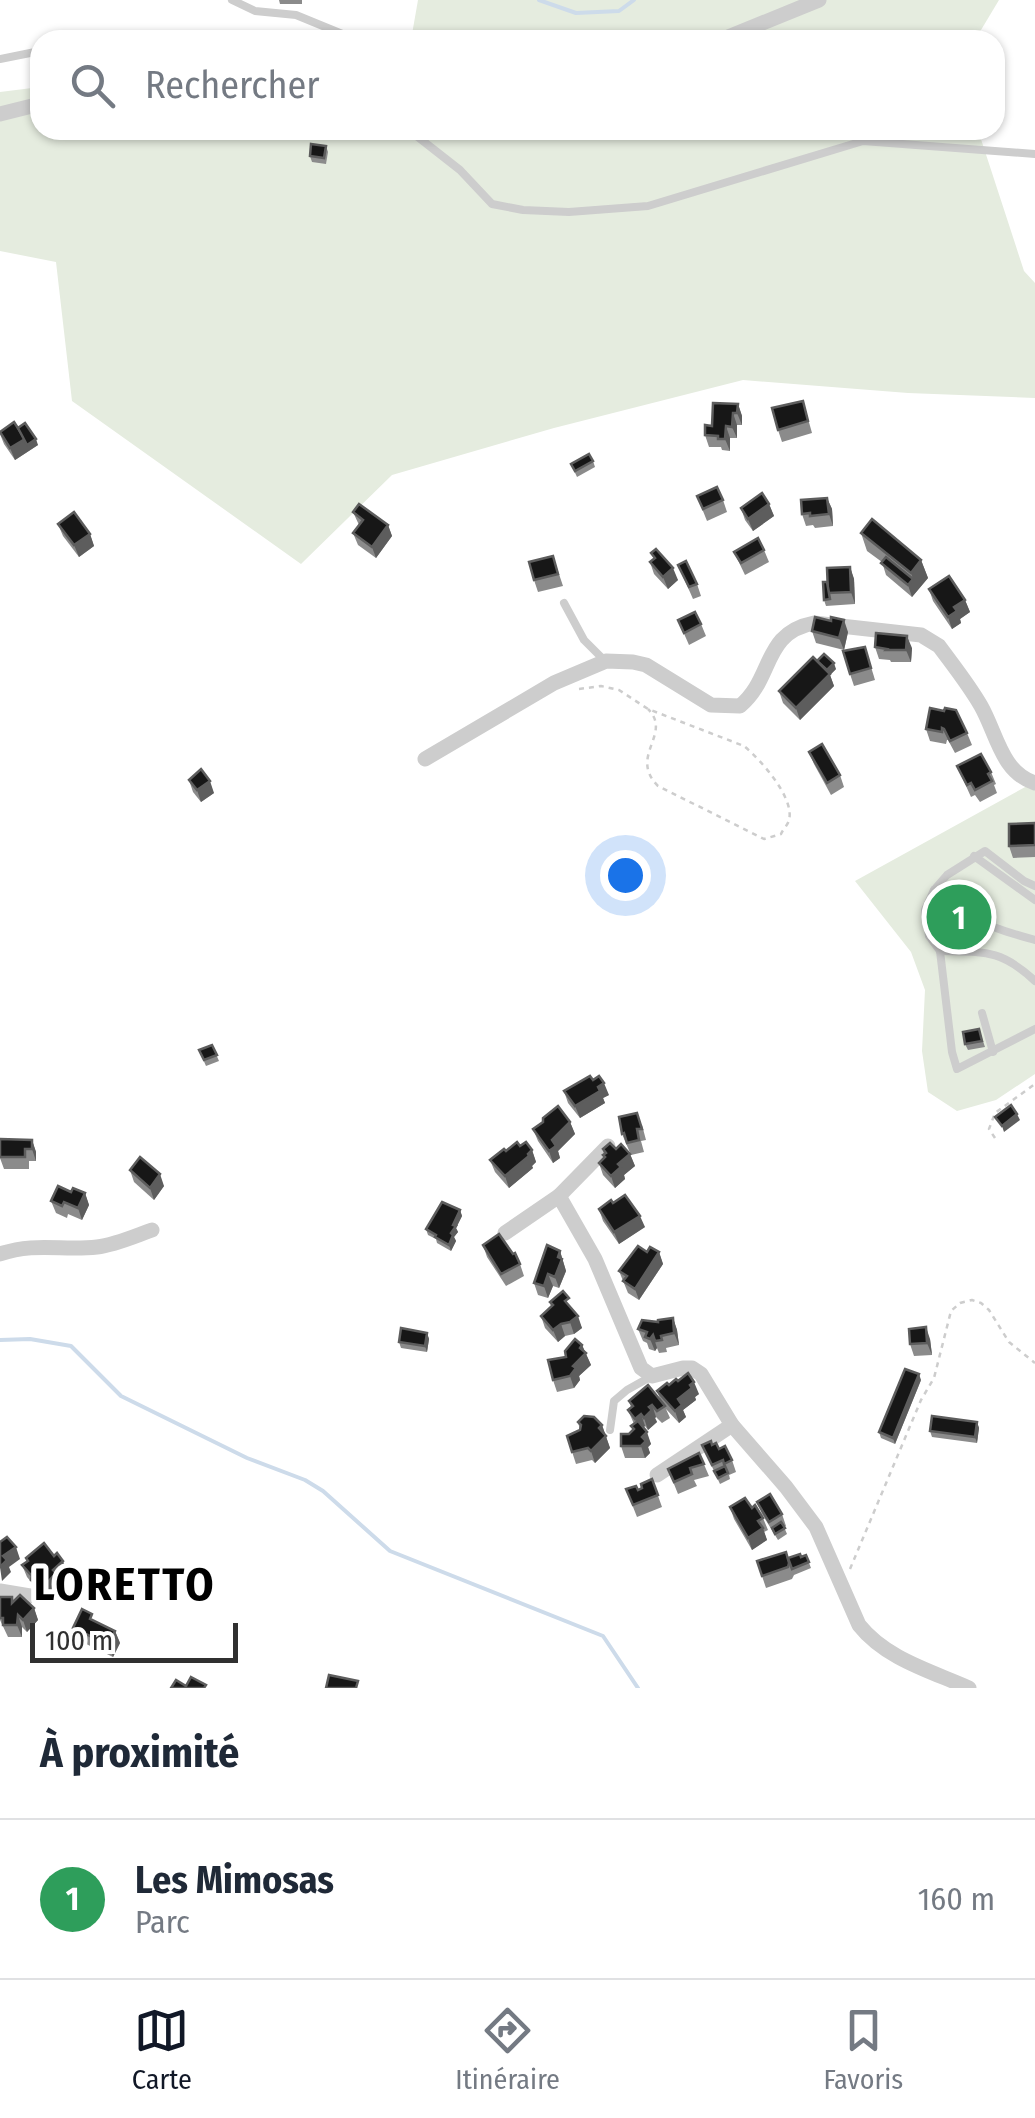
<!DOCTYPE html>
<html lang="fr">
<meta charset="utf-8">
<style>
body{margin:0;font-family:"Fira Sans Condensed",sans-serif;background:#f6f6f7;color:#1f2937}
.scale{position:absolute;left:30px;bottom:25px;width:208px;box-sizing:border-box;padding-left:10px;border:5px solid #303030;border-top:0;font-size:28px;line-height:35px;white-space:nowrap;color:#303030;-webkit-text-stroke:8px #fff;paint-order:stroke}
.you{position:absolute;left:625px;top:875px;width:35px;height:35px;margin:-25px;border:8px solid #fff;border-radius:50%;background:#1a73e8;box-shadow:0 0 0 15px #1a73e833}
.badge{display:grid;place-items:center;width:65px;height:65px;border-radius:50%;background:#111827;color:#fff;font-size:32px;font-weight:700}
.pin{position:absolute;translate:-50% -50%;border:5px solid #fff;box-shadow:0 2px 10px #0006}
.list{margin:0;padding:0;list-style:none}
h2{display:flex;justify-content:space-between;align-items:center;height:130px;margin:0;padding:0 40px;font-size:42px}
h2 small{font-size:32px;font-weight:400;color:#747a83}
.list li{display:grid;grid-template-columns:65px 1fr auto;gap:30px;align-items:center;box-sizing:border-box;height:160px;padding:0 40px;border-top:2px solid #e0e1e3}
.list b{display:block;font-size:38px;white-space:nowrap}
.list p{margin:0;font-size:32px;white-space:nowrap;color:#747a83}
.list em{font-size:32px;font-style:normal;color:#747a83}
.icon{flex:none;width:55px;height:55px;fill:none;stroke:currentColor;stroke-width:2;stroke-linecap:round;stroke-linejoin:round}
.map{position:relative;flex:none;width:1035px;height:1688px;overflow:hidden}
.search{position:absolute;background:#fff;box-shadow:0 2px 8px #0004;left:30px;right:30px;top:30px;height:110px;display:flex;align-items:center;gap:25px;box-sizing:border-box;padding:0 35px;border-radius:30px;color:#747a83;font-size:38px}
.sheet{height:290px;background:#fff}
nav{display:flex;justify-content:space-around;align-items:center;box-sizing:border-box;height:140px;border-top:2px solid #e0e1e3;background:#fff;font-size:28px;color:#747a83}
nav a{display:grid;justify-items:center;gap:5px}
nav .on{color:#111827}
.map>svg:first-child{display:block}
.green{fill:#e5ecdf}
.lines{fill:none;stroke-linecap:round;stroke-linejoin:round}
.stream{stroke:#cddbea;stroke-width:4}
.path{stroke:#cdcdcd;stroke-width:2.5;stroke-dasharray:5 5;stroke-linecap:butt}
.service{stroke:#cdcdcd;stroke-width:8}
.minor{stroke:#cdcdcd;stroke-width:15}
.wall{fill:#8b8b8b}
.shaded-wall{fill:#5d5d5d}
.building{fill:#171717;stroke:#5d5d5d;stroke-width:2.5}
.labels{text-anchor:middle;stroke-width:10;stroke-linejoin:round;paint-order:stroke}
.district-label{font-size:45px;font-weight:bold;letter-spacing:2.5px;fill:#000;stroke:#fff}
</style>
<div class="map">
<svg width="1035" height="1688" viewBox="0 0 1035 1688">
<rect width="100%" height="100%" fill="#fff"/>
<g class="green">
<polygon points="418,0 999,0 975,40 411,40"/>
<polygon points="40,87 40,130 978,130 1024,271 1035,283 1035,398 908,393 743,380 554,428 392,475 301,564 72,401 56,262 0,251 0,92"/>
<polygon points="1027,786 1035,787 1035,1074 996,1100 957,1111 928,1092 922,1051 925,990 911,952 855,881"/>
</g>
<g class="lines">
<g class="stream">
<polyline points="539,0 576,13 619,11 634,0"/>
<polyline points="0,1340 30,1339 71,1346 121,1396 247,1458 305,1480 323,1491 390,1551 603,1636 638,1688"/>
</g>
<g class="path">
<path d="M579,689l22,-3 18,4 29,19 96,37c16,13 51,52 45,74 -1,5 -6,9 -8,14l-17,5 -106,-53c-30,-30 15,-52 -10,-77"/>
<polyline points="995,1138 989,1129 995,1113 1035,1084"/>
<polyline points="850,1569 921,1400 934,1378 951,1311 960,1303 972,1300 981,1303 989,1310 1009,1342 1035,1363"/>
</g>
<g class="service">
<polyline points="232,0 255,11 296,15 357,40"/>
<polyline points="0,59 40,51"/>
<polyline points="409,130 460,170 492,204 523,210 569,212 648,206 863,141 1035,154"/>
<polyline points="564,603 584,640 604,660"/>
<polyline points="974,856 1035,900"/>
<polyline points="1035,886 1024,881 985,851 947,875 934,890 925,910 929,936 940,951 952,1052 957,1069 1035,1029"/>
<path d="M934,890c10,5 17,13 26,19 21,16 50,24 75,31"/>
<path d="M940,951c44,1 61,-2 95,30"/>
<polyline points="982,1013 993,1052"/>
<polyline points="610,1430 614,1401 627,1390 652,1376"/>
</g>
<g class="minor">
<polyline points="721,40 819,0"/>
<polyline points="0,114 40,104"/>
<path d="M425,759l129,-76 52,-22 27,1 13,3 65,40 29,1c34,-28 22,-73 74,-83l107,12 18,11c14,19 30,39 42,60 16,28 20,66 54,77"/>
<polyline points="559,1196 608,1146"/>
<path d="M505,1233l54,-37 36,63 46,109 11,8 31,-8h9l9,6 31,51 54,62 30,40 43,98c27,34 72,46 110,63"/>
<path d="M0,1254c35,-12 63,-3 97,-7 18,-2 38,-11 55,-17"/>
<polyline points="657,1475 732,1425"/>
<polyline points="0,1591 30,1596"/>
</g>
</g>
<g class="wall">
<polygon points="279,0 302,0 302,4 280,4"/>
<polygon points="326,146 328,152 326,164 312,162 310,156"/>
<polygon points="803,401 812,433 782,442 778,430"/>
<polygon points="738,404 742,416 742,425 737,425 737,438 730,438 730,451 722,450 721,447 709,447 705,435 712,426"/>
<polygon points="18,428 38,445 15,460 4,444 0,434"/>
<polygon points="593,461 595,467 577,477 571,464"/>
<polygon points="697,496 723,500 727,512 707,521"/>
<polygon points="827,498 832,509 833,526 815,528 813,525 806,526 802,514"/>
<polygon points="769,504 774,516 753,531 745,520 741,508"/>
<polygon points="353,512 388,525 392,536 376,558 358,545 353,533 359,525"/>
<polygon points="58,524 90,534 94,546 79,557 63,536"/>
<polygon points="861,533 921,560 928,578 912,597 886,575 882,562 867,551"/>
<polygon points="764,550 769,562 745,575 734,552"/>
<polygon points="651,553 678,580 668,589 654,574 650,562 654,559"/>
<polygon points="553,556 563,586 538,592 534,580"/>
<polygon points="678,565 697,584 701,596 693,599"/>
<polygon points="850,567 854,579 855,604 826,606 824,600 827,582"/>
<polygon points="929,589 965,600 970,612 960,619 961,623 952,629 933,601"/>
<polygon points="678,620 701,624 706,636 689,645"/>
<polygon points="812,631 848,632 844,650 816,643"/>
<polygon points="865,647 875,680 854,686 850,674"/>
<polygon points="875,647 912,648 911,662 891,662 890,660 879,659"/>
<polygon points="817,661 836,669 830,675 834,686 800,720 783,703 779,691"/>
<polygon points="930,708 967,733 972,745 955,753 948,740 947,740 946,744 930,741 926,729"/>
<polygon points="809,752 840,775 844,787 831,795 814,764"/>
<polygon points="957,766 991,772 996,784 994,785 997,793 980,802 975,795 971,797"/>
<polygon points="189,780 214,793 201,802 193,792"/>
<polygon points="1035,823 1035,857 1013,858 1009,846"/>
<polygon points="979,1029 985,1047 968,1050 965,1044"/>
<polygon points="212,1045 219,1061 206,1066 199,1050"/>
<polygon points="564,1091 609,1095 603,1098 605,1103 580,1118 568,1103"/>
<polygon points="570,1122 575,1134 558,1151 560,1158 553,1163 538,1141 533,1129"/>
<polygon points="642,1125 646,1140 641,1141 644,1152 631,1155 622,1134"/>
<polygon points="0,1139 32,1140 36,1152 36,1161 29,1161 29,1169 4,1169 0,1158"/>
<polygon points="520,1146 532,1150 536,1162 532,1166 533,1168 509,1188 495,1172 490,1160 506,1151"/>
<polygon points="603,1149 616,1149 630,1154 635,1166 624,1175 625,1179 615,1188 603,1175 599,1163 604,1158"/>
<polygon points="130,1170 164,1186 154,1200 134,1182"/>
<polygon points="71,1192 85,1193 89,1205 82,1220 68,1214 67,1218 56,1213 51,1201"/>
<polygon points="599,1209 645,1227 619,1244 603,1221"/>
<polygon points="460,1210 462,1216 456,1228 458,1232 454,1237 456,1241 451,1251 437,1243 436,1239 428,1235 426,1229"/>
<polygon points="483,1245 520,1264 524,1276 506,1286 487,1257"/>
<polygon points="560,1251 566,1271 559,1288 553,1286 548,1298 538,1295 534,1283"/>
<polygon points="647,1252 659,1252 663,1264 639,1300 628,1293 619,1271"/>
<polygon points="550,1302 573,1310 582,1328 574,1334 565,1336 558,1342 545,1328 541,1316 551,1307"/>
<polygon points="673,1318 677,1330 679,1345 666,1348 667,1352 659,1353 657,1348 655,1351 649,1349 647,1343 643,1341 638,1329"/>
<polygon points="427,1333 429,1339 427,1352 401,1348 399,1342"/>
<polygon points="930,1339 932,1355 914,1356 910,1344"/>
<polygon points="582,1345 591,1365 579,1376 580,1380 574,1388 557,1392 553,1380 566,1357"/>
<polygon points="921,1380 895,1444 881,1438 879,1432"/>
<polygon points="669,1385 699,1394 695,1397 696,1400 683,1410 686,1417 679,1423 666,1409 670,1418 662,1423 656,1417 655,1418 657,1422 648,1430 645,1426 643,1428 651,1444 648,1447 650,1453 645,1458 625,1458 621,1446 633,1430 631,1426 634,1424 628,1410 631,1407 629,1401 660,1399 657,1391"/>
<polygon points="578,1422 602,1425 610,1448 595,1463 592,1460 576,1464 567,1436 580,1430"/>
<polygon points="977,1422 979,1428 977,1443 932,1437 930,1431"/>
<polygon points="702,1445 712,1445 732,1460 736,1472 729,1475 730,1479 720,1484"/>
<polygon points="699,1453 709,1476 694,1480 697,1486 678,1494 668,1469"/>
<polygon points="652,1479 662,1507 637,1517 626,1489 638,1490"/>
<polygon points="757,1502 782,1514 786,1526 784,1527 787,1534 778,1540 762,1514"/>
<polygon points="730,1507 752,1508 763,1518 768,1530 764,1532 767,1540 752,1550 734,1519"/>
<polygon points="806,1555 811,1568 794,1575 792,1579 766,1588 757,1561 790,1564"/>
<polygon points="26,1558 68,1573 58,1581 60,1585 51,1596 36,1592 33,1584 27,1577 22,1565 27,1561"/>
<polygon points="0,1597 12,1597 14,1602 34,1608 38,1620 27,1632 22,1627 22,1637 8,1637 0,1620"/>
<polygon points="95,1621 115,1631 120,1643 113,1657 78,1640 73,1628"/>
</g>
<g class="shaded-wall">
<polygon points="738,404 742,416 742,425 737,413"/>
<polygon points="733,413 737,425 737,438 732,427"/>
<polygon points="726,426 730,438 730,451 725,439"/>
<polygon points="25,439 36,439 38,445 15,460 10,448"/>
<polygon points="827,498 832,509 833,526 829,514"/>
<polygon points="769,504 774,516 753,531 748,519"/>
<polygon points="388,525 392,536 376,558 372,547"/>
<polygon points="90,534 94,546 79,557 74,545"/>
<polygon points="921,560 928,578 912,597 908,585 913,579 911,573"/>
<polygon points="850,567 854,579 855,604 851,592"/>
<polygon points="673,568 678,580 668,589 663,577"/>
<polygon points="965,600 970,612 960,619 961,623 952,629 948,617 954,607"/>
<polygon points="844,620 848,632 844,650 839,638"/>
<polygon points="907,636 912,648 911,662 906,650"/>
<polygon points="834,663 836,669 830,675 834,686 800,720 796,708"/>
<polygon points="210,781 214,793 201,802 197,790"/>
<polygon points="604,1083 609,1095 603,1098 605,1103 580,1118 575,1106"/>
<polygon points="1017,1114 1020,1120 1004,1132 1002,1126"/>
<polygon points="570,1122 575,1134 558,1151 560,1158 553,1163 549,1151 552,1140"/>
<polygon points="32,1140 36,1152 36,1161 32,1149"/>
<polygon points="532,1150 536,1162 532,1166 533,1168 509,1188 505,1176"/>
<polygon points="630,1154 635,1166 624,1175 625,1179 615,1188 611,1176 618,1164"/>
<polygon points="160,1174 164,1186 154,1200 150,1188"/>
<polygon points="85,1193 89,1205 82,1220 78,1208"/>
<polygon points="460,1210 462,1216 456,1228 458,1232 454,1237 456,1241 451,1251 449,1245 453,1225"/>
<polygon points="640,1216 645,1227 619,1244 614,1232"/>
<polygon points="560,1251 566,1271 559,1288 555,1277"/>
<polygon points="659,1252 663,1264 639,1300 635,1289"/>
<polygon points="548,1274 553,1286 548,1298 544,1286"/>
<polygon points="578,1316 582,1328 574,1334 570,1322"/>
<polygon points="673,1318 677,1330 679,1345 674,1333"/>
<polygon points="561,1324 565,1336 558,1342 553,1330"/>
<polygon points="926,1327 930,1339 932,1355 927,1343"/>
<polygon points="427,1333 429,1339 427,1352 425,1346"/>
<polygon points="653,1335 657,1348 655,1351 650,1339"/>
<polygon points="582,1345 591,1365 579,1376 580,1380 574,1388 570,1376"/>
<polygon points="919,1374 921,1380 895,1444 893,1438"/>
<polygon points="694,1382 699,1394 695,1397 696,1400 683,1410 686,1417 679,1423 675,1411 678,1399"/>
<polygon points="652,1405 656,1417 655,1418 657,1422 648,1430 644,1418"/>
<polygon points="641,1414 645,1426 639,1431 635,1419"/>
<polygon points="977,1422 979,1428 977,1443 975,1437"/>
<polygon points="602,1425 610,1448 595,1463 591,1451 599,1428"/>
<polygon points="647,1432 651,1444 648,1447 650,1453 645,1458 641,1446 642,1437"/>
<polygon points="763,1528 767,1540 752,1550 748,1538"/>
<polygon points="16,1547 20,1559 9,1567 11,1572 2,1581 0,1567 3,1556"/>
<polygon points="63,1561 68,1573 58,1581 60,1585 51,1596 46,1584 53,1570"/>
<polygon points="34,1608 38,1620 27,1632 23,1620"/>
<polygon points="18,1615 22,1627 22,1637 17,1625"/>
<polygon points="115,1631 120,1643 113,1657 109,1645"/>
</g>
<g class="building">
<polygon points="311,144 326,146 324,158 310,156"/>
<polygon points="803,401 808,421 778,430 772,408"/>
<polygon points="713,403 738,404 737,413 733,413 732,427 726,426 725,439 718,439 718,436 705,435 705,425 712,426"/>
<polygon points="14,422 25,439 10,448 0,432"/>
<polygon points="25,423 36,439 27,445 18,428"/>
<polygon points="589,454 593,461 575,471 571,464"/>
<polygon points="717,487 723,500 703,509 697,496"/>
<polygon points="762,493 769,504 748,519 741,508"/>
<polygon points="827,498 829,514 810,516 810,513 802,514 801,500"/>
<polygon points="359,504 388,525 372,547 353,533 363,520 353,512"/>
<polygon points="74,512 90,534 74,545 58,524"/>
<polygon points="872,519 921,560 911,573 861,533"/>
<polygon points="758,538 764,550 741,563 734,552"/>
<polygon points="656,549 673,568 663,577 650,562 655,558 651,553"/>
<polygon points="553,556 558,574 534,580 529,562"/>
<polygon points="886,557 913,579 908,585 881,563"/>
<polygon points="686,561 697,584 689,587 678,565"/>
<polygon points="850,567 851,592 828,593 827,568"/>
<polygon points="949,576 965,600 954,607 957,611 948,617 929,589"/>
<polygon points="823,582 827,582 830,599 824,600"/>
<polygon points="695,612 701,624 684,633 678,620"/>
<polygon points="815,617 831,621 831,617 844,620 839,638 812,631"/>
<polygon points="876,633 907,636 906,650 886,650 887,649 875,647"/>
<polygon points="865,647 871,668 850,674 843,651"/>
<polygon points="824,654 834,663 827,670 817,661"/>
<polygon points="813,657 830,674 796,708 779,691"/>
<polygon points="930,708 944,711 945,708 956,710 967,733 950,741 944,729 942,728 942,732 926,729"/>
<polygon points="822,744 840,775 827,783 809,752"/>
<polygon points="981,754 991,772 988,774 992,781 975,790 971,783 967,785 957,766"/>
<polygon points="201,769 210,781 197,790 189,780"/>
<polygon points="1035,823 1035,845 1009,846 1009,824"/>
<polygon points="979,1029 982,1041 965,1044 963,1032"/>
<polygon points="212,1045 217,1055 204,1060 199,1050"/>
<polygon points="590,1076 593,1080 599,1076 604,1083 598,1087 600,1091 575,1106 564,1091"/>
<polygon points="1011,1105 1017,1114 1002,1126 995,1117"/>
<polygon points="558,1106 570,1122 552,1140 556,1146 549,1151 533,1129 543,1122 543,1118"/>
<polygon points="637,1113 642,1129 637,1129 639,1140 627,1143 624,1133 622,1134 619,1117"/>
<polygon points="0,1139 32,1140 32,1149 25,1149 25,1157 0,1157"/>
<polygon points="517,1142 520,1146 526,1142 532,1150 528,1154 529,1156 505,1176 490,1160 504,1149 506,1151"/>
<polygon points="610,1143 616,1149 621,1144 630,1154 618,1164 621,1167 611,1176 599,1163 605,1157 603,1155 606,1153 603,1149"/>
<polygon points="140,1157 160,1174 150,1188 130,1170"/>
<polygon points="58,1186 71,1192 73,1188 85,1193 78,1208 64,1202 62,1206 51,1201"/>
<polygon points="625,1195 640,1216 614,1232 599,1209 611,1200 613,1203"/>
<polygon points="442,1202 460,1210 453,1225 456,1226 451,1233 453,1235 449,1245 435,1237 436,1235 426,1229"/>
<polygon points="499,1234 513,1254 515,1253 520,1264 501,1274 483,1245"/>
<polygon points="547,1245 560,1251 558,1257 562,1259 555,1277 548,1274 544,1286 534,1283"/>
<polygon points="638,1246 647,1252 650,1247 659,1252 635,1289 623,1281 627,1276 619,1271"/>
<polygon points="563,1291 569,1298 565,1301 578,1316 570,1322 561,1324 553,1330 541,1316 553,1305 550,1302"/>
<polygon points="673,1318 674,1333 661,1336 662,1340 655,1341 653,1335 650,1339 645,1337 647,1332 638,1329 642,1320 658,1322 658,1320"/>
<polygon points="926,1327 927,1343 910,1344 909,1329"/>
<polygon points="401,1328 427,1333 425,1346 399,1342"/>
<polygon points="575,1339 582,1345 580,1348 586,1353 573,1366 576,1368 570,1376 553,1380 548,1360 566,1357 565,1351"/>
<polygon points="905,1369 919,1374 893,1438 879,1432"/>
<polygon points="688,1373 694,1382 690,1385 692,1388 678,1399 682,1405 675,1411 657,1391 667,1383 669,1385 676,1379 678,1381"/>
<polygon points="648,1385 665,1406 657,1411 652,1405 649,1407 652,1410 644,1418 641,1414 635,1419 628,1410 633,1406 629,1401"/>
<polygon points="584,1416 594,1417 602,1425 599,1428 606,1436 591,1451 588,1448 572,1452 567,1436 580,1430 581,1425 578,1422"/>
<polygon points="932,1416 977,1422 975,1437 930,1431"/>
<polygon points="638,1421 647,1432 642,1437 646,1441 641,1446 621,1446 621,1434 629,1434 634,1429 631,1426"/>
<polygon points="711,1441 712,1445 716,1443 719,1449 725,1446 732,1460 724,1464 723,1460 712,1465 702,1445"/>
<polygon points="699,1453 704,1464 690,1468 692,1474 674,1482 668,1469"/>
<polygon points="725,1466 728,1473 718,1478 714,1471"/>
<polygon points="652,1479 658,1495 633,1505 626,1489 636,1486 638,1490 642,1488 641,1484"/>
<polygon points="770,1494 782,1514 769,1522 757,1502"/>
<polygon points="745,1498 752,1508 755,1505 763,1518 758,1521 763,1528 748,1538 730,1507"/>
<polygon points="781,1522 785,1528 775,1534 772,1528"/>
<polygon points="7,1537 16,1547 3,1556 7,1560 0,1567 0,1542"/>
<polygon points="44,1543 54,1556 57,1553 63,1561 53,1570 56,1573 46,1584 31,1580 32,1574 31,1575 22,1565 28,1561 26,1558"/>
<polygon points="786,1552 789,1563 788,1567 762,1576 757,1561"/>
<polygon points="800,1554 801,1557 806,1555 809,1562 792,1569 788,1558"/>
<polygon points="20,1595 34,1608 23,1620 18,1615 17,1625 3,1625 3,1618 0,1618 0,1597 12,1597 12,1603"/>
<polygon points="82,1609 92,1614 90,1619 115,1631 109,1645 73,1628"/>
<polygon points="329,1675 358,1681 356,1688 326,1688"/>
<polygon points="191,1677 206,1685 204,1688 171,1688 176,1680 186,1686"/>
</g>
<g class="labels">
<g class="district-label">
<text x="125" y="1600">LORETTO</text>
</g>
</g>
</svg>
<div class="scale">100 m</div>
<div class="you"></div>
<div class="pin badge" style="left:959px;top:917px;background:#2e9e5b">1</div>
<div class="search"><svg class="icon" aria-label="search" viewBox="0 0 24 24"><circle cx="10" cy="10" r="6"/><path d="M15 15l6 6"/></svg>Rechercher</div>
</div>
<section class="sheet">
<h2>À proximité<small></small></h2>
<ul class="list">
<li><span class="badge" style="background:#2e9e5b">1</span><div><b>Les Mimosas</b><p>Parc</p></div><em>160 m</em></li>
</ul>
</section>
<nav>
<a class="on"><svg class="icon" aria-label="map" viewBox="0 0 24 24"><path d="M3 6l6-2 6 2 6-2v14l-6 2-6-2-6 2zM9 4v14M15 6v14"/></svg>Carte</a>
<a><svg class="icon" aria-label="directions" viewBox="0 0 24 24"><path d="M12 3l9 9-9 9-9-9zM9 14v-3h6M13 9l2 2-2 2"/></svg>Itinéraire</a>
<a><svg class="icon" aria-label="saved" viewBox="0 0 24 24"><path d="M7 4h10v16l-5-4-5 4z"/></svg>Favoris</a>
</nav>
